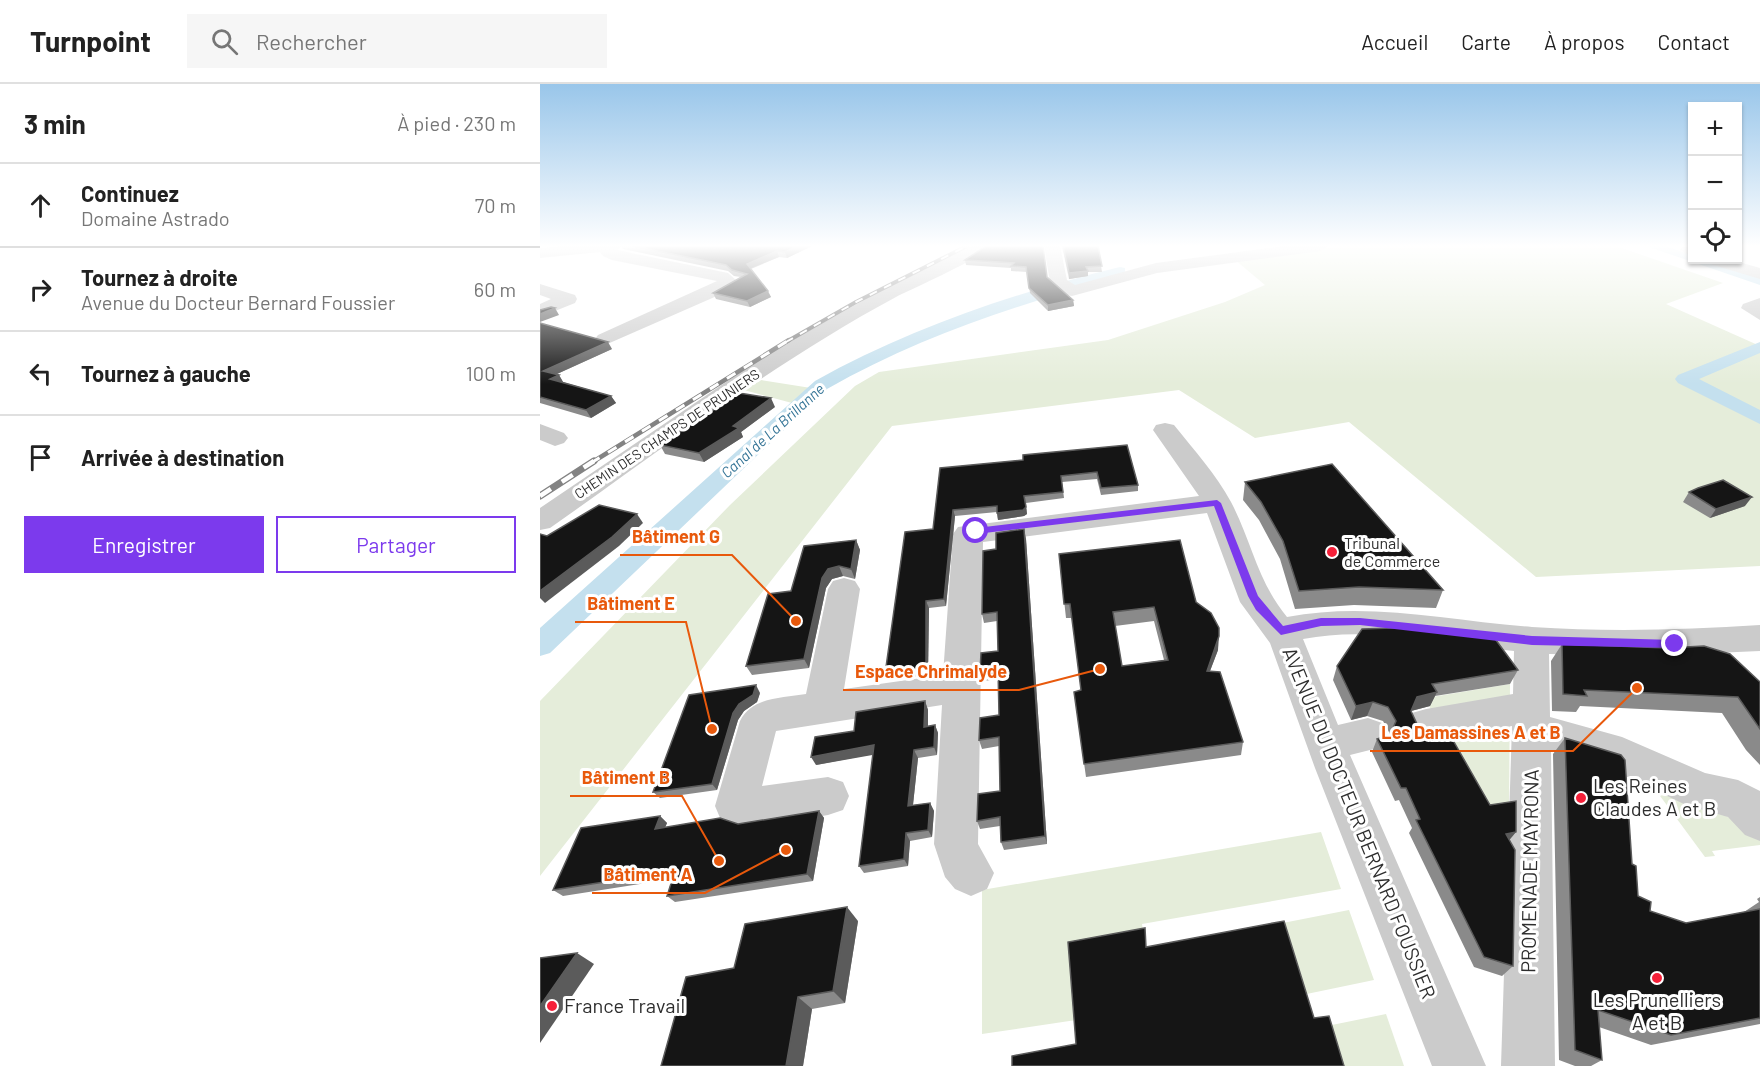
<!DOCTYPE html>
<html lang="fr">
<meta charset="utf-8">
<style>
body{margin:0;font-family:Barlow,sans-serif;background:#f6f6f6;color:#222}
.controls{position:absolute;right:18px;top:18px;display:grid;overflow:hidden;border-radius:0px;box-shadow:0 2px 4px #0004}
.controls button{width:54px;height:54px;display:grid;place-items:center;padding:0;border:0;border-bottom:2px solid #e0e0e0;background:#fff;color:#222;font:30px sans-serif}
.stop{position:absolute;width:18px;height:18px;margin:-14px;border:4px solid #7c3aed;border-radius:50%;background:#fff}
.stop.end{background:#7c3aed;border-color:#fff;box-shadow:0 2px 6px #0008}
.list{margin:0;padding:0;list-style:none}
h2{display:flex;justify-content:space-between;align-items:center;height:78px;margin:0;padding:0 24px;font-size:26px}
h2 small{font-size:20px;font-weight:400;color:#767676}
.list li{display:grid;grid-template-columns:39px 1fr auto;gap:18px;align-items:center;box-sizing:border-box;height:84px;padding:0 24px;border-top:2px solid #e0e0e0}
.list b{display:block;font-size:22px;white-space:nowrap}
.list p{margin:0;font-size:20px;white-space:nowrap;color:#767676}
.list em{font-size:20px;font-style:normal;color:#767676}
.actions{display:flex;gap:12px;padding:18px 24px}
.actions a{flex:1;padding:14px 0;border:2px solid #7c3aed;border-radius:0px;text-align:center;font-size:21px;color:#7c3aed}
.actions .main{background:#7c3aed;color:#fff}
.icon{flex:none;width:33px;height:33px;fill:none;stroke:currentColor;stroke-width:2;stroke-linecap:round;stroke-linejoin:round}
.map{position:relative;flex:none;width:1220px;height:982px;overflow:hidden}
header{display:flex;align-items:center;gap:36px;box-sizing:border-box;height:84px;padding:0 30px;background:#fff;border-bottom:2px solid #e0e0e0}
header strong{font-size:28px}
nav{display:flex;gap:33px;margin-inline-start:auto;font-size:21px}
.search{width:420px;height:54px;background:#f6f6f6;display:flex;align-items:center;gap:15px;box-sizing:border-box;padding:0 21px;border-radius:0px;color:#767676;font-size:22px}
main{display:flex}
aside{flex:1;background:#fff}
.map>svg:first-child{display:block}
.green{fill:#e5edda}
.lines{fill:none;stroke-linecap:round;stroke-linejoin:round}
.canal{fill:#c4e0ee;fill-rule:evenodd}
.minor{fill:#cbcbcb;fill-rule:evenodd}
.rail-far2-casing{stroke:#838383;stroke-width:4}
.rail-far1-casing{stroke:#838383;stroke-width:4.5}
.rail-casing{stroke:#838383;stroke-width:7}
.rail-far2{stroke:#fff;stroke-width:2;stroke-dasharray:8;stroke-linecap:butt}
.rail-far1{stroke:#fff;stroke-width:3;stroke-dasharray:10;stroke-linecap:butt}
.rail{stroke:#fff;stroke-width:4.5;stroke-dasharray:13;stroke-linecap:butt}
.wall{fill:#8a8a8a;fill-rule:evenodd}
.shaded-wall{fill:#5b5b5b}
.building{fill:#151515;stroke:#5b5b5b;stroke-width:1.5;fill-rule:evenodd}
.route{fill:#7c3aed}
.poi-dot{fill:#f52039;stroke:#fff;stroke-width:2}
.labels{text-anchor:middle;stroke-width:6;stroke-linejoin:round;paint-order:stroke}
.far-street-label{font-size:14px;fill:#2e2e2e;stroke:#fff}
.far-water-label{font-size:15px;font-style:italic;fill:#357597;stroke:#fff}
.poi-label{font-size:16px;fill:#2e2e2e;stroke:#fff;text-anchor:start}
.near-poi-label{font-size:20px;fill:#2e2e2e;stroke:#fff;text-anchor:start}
.near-street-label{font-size:20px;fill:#2e2e2e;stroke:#fff}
.leader{fill:none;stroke:#e8590c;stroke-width:2}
.callout-dot{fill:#e8590c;stroke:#fff;stroke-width:2}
.callout-label{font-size:18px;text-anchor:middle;font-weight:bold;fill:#e8590c;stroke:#fff;stroke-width:6;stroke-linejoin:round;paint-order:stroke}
</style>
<header>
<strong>Turnpoint</strong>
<div class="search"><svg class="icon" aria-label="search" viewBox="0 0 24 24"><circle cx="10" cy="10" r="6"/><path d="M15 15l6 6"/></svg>Rechercher</div>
<nav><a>Accueil</a><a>Carte</a><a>À propos</a><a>Contact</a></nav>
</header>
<main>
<aside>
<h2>3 min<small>À pied · 230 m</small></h2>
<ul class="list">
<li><svg class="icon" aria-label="ahead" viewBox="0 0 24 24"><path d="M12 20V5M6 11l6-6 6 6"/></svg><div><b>Continuez</b><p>Domaine Astrado</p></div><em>70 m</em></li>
<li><svg class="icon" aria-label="right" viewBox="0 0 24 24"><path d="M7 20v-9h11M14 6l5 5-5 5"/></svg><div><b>Tournez à droite</b><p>Avenue du Docteur Bernard Foussier</p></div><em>60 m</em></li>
<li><svg class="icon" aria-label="left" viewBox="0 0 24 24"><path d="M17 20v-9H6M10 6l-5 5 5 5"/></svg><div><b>Tournez à gauche</b></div><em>100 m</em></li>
<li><svg class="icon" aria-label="arrive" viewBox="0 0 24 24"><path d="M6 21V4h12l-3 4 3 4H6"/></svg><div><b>Arrivée à destination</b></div></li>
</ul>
<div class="actions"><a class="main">Enregistrer</a><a>Partager</a></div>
</aside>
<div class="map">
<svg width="1220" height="982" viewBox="0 0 1220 982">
<rect width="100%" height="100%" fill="#fff"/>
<g class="green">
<polygon points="801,162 1076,162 1183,199 1126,220 1220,262 1220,482 996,493 809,338 715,354 639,306 352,342 0,792 0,617 190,421 315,302 339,288 568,256 685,218 725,201 694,175"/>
<polygon points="221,296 271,304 252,319 204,306"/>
<polygon points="970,600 969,730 936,735 886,614"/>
<polygon points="1098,682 1220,751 1220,761 1172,767 1175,772 1165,773"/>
<polygon points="781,748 801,805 602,840 605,858 536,936 442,950 442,806"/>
<polygon points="809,826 834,896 757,912 606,866"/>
<polygon points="846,930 864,982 793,982 782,943"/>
</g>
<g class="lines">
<g class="canal">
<polygon points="1106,162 1125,162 1152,171 1152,176 1166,176 1220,192 1220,201"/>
<path d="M580,183l5,1v6c-103,30 -204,61 -298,115l-277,264 -10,3v-28l275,-247c95,-53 199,-88 305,-114z"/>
<polygon points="1220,258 1220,269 1159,295 1220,326 1220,340 1138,299 1135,295 1138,291"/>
</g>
<g class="minor">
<polygon points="22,162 83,162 77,166 188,189 197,197 186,208 65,261 58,259 55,255 58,251 177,197 72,176 63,172 60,168 0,174 0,164"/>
<path d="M431,162h21c-7,10 -80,43 -96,51 -123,66 -232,151 -346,231l-10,2v-22l226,-153 105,-59z"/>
<polygon points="504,162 520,162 527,196 535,201 616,179 744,162 789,162 781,167 617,189 532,212 526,211 510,198"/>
<polygon points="1152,162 1152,173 1140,166 1142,163"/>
<polygon points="1168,176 1192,176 1220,184 1220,195 1170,180"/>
<polygon points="0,200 35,211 37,215 35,219 0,233 0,220 11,215 0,211"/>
<polygon points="1220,214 1220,236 1201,224 1203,220"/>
<path d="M625,339l9,2c20,25 42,49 57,77 21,40 26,79 56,115 82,-16 163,4 245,10 76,5 152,3 228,-2v26l-114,5 -97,-2 1,63 72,20 83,36 33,7 22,11v50l-15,-6 -17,-18 -42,-12 -73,-35 -62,-19 4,315h-54l11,-340 -86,15 -14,-4 -5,-12 5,-12 14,-4 87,-15 1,-43c-69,-6 -142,-26 -211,-12l35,86 30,-7 14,5 6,12 -6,12 -32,8 136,311h-54l-117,-298 -45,-125 -30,-41 -33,-89 -224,29 -5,302 16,29 -7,16 -16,7 -16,-7 -10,-12 -11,-33 8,-139 -166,26 -14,55 66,-9 15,5 6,14 -6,14 -15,5 -84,14 -23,-9 -6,-14 25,-85c12,-24 42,-23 66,-27l22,-105 5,-8 11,-3 11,3 5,8 -16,100 99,-14 10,-141 5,-7 241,-31 -46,-66 3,-5z"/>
<polygon points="0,340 24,349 28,354 24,359 15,362 0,356"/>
</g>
<g class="rail-far2-casing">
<polyline id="rail-far2" points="246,258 316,218 427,162"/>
</g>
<g class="rail-far1-casing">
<polyline id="rail-far1" points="51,379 249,256"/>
</g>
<g class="rail-casing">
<polyline id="rail" points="0,412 54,377"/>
</g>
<use href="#rail-far2" class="rail-far2"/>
<use href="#rail-far1" class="rail-far1"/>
<use href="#rail" class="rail"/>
</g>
<g class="wall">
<polygon points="81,162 272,162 247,174 239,173 211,185 231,213 210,223 176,215 173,209 201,193 194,192 188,187 83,165"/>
<polygon points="446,162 507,193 533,216 534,222 508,227 490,209 487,188 471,187 471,184 426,181 425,176"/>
<polygon points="522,162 558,162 562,188 548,188 548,192 529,195"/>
<polygon points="0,239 72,265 17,290 19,291 23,298 71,312 76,319 51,334 0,319"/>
<polygon points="235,323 201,348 203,353 164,378 125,370 120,361"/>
<polygon points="587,361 598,401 598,407 561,411 557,395 522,398 524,414 486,419 487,430 484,432 458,436 457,428 415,432 406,522 389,524 388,591 348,596 345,590 393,445 400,384 483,376"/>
<polygon points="705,398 903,506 896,524 814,521 755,525 740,475 719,436 703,416"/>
<polygon points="1149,408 1205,422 1170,434 1143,418"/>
<polygon points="486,455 507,760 464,766 461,758 460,742 440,745 437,737 460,707 459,662 442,665 439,656 459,631 458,595 443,597 440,588 458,567 457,537 444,539 442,530 456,465"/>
<polygon points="316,456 320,466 315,495 303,492 292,495 286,504 269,584 212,591 206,582 251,507"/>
<path d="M519,470l137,48 22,48 -8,21 33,71 -2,13 -155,22 -12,-85 7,-1 -9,-73h-6zM614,537l10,39 -42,6 -7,-40z"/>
<polygon points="1022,560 1220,598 1220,681 1206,666 1182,629 1040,622 1036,628 1012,627 1011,577"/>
<polygon points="797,582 978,586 970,600 895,612 890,622 871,627 878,642 976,748 969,756 973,882 962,892 934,883 869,749 872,744 859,716 855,717 832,668 837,655 850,650 843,637 827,632 811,636 793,596"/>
<polygon points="220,609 217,618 204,627 198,636 177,706 120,714 113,708"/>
<polygon points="385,617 388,626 388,642 395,641 398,649 397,671 378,674 373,721 390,719 394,727 392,753 370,757 368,782 324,789 319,782 333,670 276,681 314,647"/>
<polygon points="1025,654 1092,780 1098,812 1110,827 1146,839 1204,828 1219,818 1217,815 1220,813 1220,940 1111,961 1059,943 1062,976 1051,982 1035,982 1019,976 1013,670"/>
<polygon points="279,727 284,734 273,797 135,818 127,812 132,795 23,812 13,806 120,732 127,739 125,743 198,740"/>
<polygon points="318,837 305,919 272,925 263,982 121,982"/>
</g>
<g class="shaded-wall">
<polygon points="258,162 272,162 247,174 245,168"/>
<polygon points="237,167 239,173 209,185 207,180"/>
<polygon points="548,187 548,192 529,195 529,189"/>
<polygon points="228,207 231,213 210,223 207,217"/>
<polygon points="533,216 534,222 508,227 508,221"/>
<polygon points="15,224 19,231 0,238 0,230"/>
<polygon points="68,258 72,265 8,294 3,287"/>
<polygon points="19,291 23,298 15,302 10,295"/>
<polygon points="71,312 76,319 51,334 46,326"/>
<polygon points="231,314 235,323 201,348 203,353 164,378 159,369 193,342"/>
<polygon points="1212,413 1205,422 1170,434 1176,425"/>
<polygon points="486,423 487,430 484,432 458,436 457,429"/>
<polygon points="413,426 415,432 406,522 404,515"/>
<polygon points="97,430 103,439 79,462 5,519 0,514 0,507"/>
<polygon points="484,445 486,455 507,760 505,752"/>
<polygon points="316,456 320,466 315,495 311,485"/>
<polygon points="299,482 303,492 292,495 286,504 269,584 264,575 282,494 288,485"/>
<polygon points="386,517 389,524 388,591 386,584"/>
<polygon points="679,552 678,566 665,600 667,587"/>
<polygon points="216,601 220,609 217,618 204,627 198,636 177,706 172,700 193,629 199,620"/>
<polygon points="897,608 890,622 871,627 865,640 877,613"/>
<polygon points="385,617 388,626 388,651 384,643"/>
<polygon points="833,618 827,632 811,636 816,622"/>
<polygon points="395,641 398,649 397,671 394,663"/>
<polygon points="334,661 338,670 276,681 271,673"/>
<polygon points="374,666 378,674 372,730 368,722"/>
<polygon points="390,719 394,727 392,753 388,746"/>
<polygon points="279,727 284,734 273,797 267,790"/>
<polygon points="120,732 127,739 122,751 115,745"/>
<polygon points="976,748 966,760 966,750"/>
<polygon points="366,749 370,757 368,782 364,775"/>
<polygon points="307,823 318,837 305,919 293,907"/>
<polygon points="37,869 54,880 0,959 0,922"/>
<polygon points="258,913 272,925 263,982 246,982"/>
</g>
<g class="building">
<polygon points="93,162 258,162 245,168 237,167 207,180 228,207 207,217 173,209 207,190 192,186 186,181"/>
<polygon points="446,162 503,162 507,193 533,216 508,221 489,204 486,183 471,182 474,179 425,176"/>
<polygon points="523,162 558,162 562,182 546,183 548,187 529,189"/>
<polygon points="11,223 15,224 0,230 0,226"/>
<polygon points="0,239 68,258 3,287 19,291 10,295 71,312 46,326 0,313"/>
<polygon points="199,309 231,314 193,342 199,344 159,369 120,361"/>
<polygon points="587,361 598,401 561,404 557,388 521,392 523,408 484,412 486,423 483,426 457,429 457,422 413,426 404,515 386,517 386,584 345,590 365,448 393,445 400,384 483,376 483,371"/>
<polygon points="792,380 903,506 819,503 759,507 743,457 721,418 705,398"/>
<polygon points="1183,396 1212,413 1176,425 1149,408 1158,404"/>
<polygon points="59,421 97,430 72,453 0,507 0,450 7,452"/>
<polygon points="484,445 505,752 461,758 460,733 437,737 438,710 460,707 459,653 439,656 440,634 459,631 458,585 440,588 441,569 458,567 457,528 442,530 443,467 456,465 456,449"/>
<polygon points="316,456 311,485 299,482 288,485 282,494 264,575 206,582 228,510 251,507 264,462"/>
<path d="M640,456l16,62 15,11 8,15v8l-12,35 13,1 23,70 -159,22 -10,-72 7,-2 -11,-86h-6l-5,-50zM614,523l14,53 -46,6 -9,-54z"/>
<polygon points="883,543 953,552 978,586 892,600 897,608 877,613 871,627 878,642 892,646 906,644 950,721 976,717 976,748 966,750 975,766 973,882 944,873 876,736 880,735 866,704 861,704 837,655 850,651 856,637 848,623 833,618 816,622 797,582 822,545"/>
<polygon points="1022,560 1127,564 1164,562 1190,570 1220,598 1220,645 1198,613 1044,606 1047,612 1023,610"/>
<polygon points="216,601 213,611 199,620 193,629 172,700 113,708 149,611"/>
<polygon points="385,617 384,643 395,641 394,663 374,666 368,722 390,719 388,746 366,749 364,775 319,782 334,661 271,673 275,653 314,647 316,628"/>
<polygon points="1025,654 1081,671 1085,676 1092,780 1096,782 1098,812 1111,818 1110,827 1146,839 1220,825 1220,934 1131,951 1058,926 1062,976 1035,966"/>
<polygon points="279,727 267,790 127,812 135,787 13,806 41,744 120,732 115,745 180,734 198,740"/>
<polygon points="307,823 293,907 258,913 246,982 121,982 146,893 194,884 205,840"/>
<polygon points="744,837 774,934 789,932 804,982 472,982 472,972 536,960 528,858 605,844 606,863"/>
<polygon points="37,869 0,922 0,874"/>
</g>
<linearGradient id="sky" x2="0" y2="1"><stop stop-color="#99c6ea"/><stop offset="0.54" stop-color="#fff"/><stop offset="1" stop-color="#fff" stop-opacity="0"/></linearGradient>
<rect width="1220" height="300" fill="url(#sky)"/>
<polygon class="route" points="677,416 681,419 718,512 743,542 781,534 820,534 992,552 1135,556 1140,560 1135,564 992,561 820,541 781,542 741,551 716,526 708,512 674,422 436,450 431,447 436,444"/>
<g class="poi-dot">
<circle cx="792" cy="468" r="6"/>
<circle cx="1041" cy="714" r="6"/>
<circle cx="1117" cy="894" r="6"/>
<circle cx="12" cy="922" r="6"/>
</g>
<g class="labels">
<g class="far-street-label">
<text transform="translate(127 350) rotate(-34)" y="5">CHEMIN DES CHAMPS DE PRUNIERS</text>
</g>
<g class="far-water-label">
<text transform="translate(233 347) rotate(-42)" y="5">Canal de La Brillanne</text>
</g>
<g class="poi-label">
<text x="804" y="465">Tribunal<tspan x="804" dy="18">de Commerce</tspan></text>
</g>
<g class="near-poi-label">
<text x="1053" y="709">Les Reines<tspan x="1053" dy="23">Claudes A et B</tspan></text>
<text x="1117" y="923" text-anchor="middle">Les Prunelliers<tspan x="1117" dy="23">A et B</tspan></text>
<text x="24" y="929">France Travail</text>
</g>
<g class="near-street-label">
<text transform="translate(819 739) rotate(68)" y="7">AVENUE DU DOCTEUR BERNARD FOUSSIER</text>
<text transform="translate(990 787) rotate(-89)" y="7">PROMENADE MAYRONA</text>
</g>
</g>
<path class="leader" d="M256 537L192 471H80M172 645L146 538H35M560 585L479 606H303M1097 604L1033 667H830M179 777L142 712H30M246 766L165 809H52"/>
<g class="callout-dot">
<circle cx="256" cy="537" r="6"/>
<circle cx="172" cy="645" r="6"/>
<circle cx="560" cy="585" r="6"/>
<circle cx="1097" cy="604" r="6"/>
<circle cx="179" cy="777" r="6"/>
<circle cx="246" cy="766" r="6"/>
</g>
<g class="callout-label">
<text x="136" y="459">Bâtiment G</text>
<text x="91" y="526">Bâtiment E</text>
<text x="391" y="594">Espace Chrimalyde</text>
<text x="931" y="655">Les Damassines A et B</text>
<text x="86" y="700">Bâtiment B</text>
<text x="108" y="797">Bâtiment A</text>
</g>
</svg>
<div class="controls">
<button>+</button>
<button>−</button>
<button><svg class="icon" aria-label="locate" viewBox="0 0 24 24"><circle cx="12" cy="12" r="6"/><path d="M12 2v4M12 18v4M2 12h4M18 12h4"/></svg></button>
</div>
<div class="stop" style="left:436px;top:447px"></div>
<div class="stop end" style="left:1135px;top:560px"></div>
</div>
</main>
